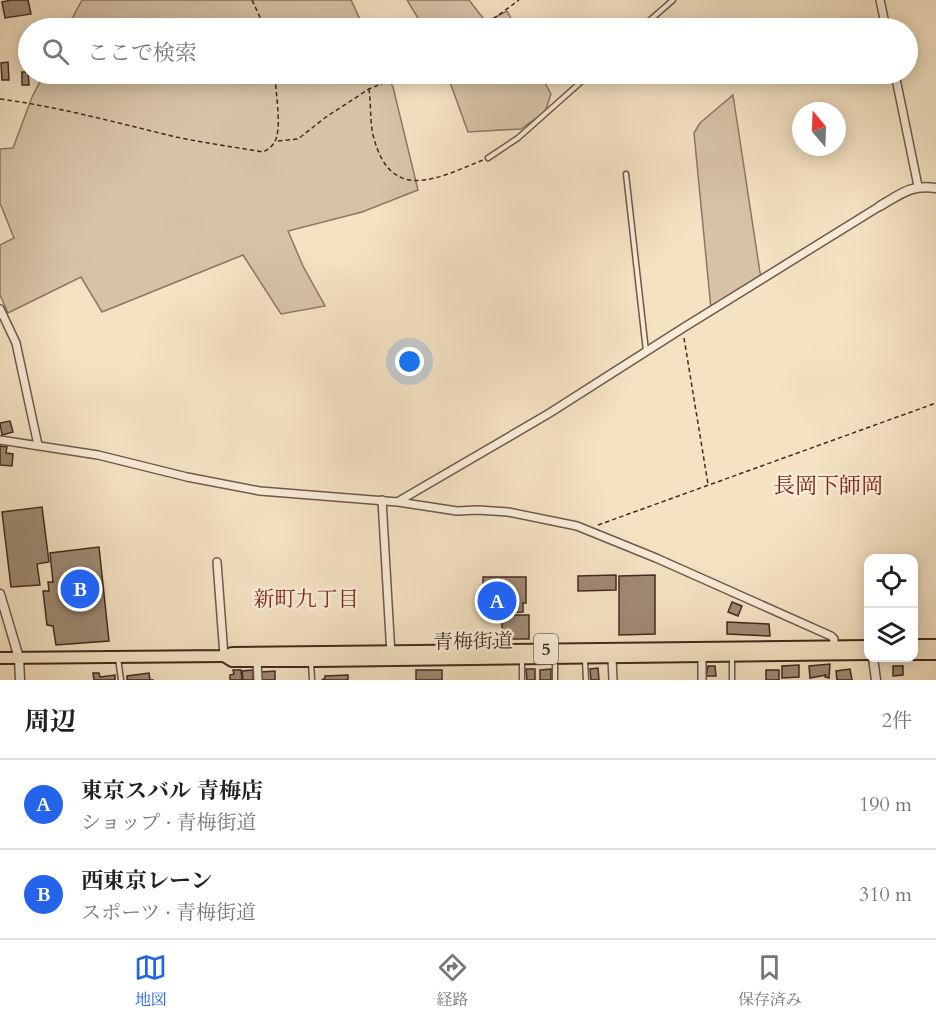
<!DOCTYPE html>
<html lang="ja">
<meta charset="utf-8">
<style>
body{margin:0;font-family:Cardo,"Noto Serif JP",serif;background:#f6f6f6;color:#222}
.controls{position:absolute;right:18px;bottom:18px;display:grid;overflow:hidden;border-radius:12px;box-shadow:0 3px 15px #0003}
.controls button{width:54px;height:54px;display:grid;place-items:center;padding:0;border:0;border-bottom:2px solid #e0e0e0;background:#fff;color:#222;font:30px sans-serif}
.compass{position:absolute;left:792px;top:102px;width:54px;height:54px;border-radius:50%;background:#fff;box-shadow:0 3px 15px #0003;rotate:341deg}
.you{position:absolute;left:410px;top:362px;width:21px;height:21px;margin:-15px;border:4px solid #fff;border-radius:50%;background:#1a73e8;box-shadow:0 0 0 9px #1a73e833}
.badge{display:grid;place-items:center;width:39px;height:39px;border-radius:50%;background:#2563eb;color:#fff;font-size:20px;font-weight:700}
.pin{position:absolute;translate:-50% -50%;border:3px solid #fff;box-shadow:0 2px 6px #0006}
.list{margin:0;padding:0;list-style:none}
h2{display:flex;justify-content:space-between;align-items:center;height:78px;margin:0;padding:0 24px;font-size:26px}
h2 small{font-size:20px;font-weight:400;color:#767676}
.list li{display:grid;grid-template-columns:39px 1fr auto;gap:18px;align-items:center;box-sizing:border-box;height:90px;padding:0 24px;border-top:2px solid #e0e0e0}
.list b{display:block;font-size:22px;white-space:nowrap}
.list p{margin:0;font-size:20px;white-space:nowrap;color:#767676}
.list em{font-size:20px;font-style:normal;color:#767676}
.icon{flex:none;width:33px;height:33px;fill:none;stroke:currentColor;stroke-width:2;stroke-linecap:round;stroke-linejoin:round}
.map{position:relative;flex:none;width:936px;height:680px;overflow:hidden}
.search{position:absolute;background:#fff;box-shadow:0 3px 15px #0003;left:18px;right:18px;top:18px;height:66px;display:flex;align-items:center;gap:15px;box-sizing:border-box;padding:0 21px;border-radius:33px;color:#767676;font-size:22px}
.sheet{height:258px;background:#fff}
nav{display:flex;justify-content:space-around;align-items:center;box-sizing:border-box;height:84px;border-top:2px solid #e0e0e0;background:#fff;font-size:16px;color:#767676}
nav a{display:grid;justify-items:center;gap:3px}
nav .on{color:#2563eb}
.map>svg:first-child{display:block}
.green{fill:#d6c3a7;stroke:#8c7763;stroke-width:1.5}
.building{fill:#9f8a74;stroke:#432b1f;stroke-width:1.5}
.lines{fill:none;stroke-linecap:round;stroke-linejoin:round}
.service-casing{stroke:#6f5948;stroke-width:7}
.minor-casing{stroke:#6f5948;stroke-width:10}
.tertiary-casing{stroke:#6f5948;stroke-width:11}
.primary-casing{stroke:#432b1f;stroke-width:14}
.path{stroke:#432b1f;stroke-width:1.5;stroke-dasharray:4.5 3;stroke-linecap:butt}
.service{stroke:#f8ecd8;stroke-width:4}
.minor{stroke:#f8ecd8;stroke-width:7}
.tertiary{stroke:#f8ecd8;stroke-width:8}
.primary{stroke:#f4e2c3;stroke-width:10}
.labels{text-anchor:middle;stroke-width:5;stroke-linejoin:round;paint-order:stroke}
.shield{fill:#f8ecd8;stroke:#796556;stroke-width:1.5}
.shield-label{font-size:18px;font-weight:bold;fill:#432b1f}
.street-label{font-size:20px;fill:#432b1f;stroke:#f8ecd8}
.neighbourhood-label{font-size:21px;fill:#7a1f14;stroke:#f8ecd8}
.quarter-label{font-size:22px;fill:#7a1f14;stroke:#f8ecd8}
</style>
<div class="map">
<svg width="936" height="680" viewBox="0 0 936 680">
<rect width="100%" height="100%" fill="#f4e2c3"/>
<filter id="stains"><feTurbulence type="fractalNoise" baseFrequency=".00333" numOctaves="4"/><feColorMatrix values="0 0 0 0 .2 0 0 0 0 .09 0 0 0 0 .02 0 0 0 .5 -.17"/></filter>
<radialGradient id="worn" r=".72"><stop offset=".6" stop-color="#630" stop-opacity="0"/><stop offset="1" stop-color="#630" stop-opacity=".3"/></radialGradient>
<g class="green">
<polygon points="82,0 351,0 364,28 67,28"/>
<polygon points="407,0 469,0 486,22 507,11 516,28 424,28"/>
<polygon points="44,74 386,74 393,87 418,190 362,212 288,231 303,266 325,306 281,314 243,255 102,312 81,277 8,313 0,295 0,245 14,238 0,203 0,149 13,148 32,97"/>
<polygon points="447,74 540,74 551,94 545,112 521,129 468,132"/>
<polygon points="733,95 761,279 711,309 694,133 700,123"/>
</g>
<g class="building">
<polygon points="11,0 28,0 31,14 5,18 2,2"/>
<polygon points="8,62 9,80 2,80 1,63"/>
<polygon points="22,72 28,72 29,85 22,85"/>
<polygon points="10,421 13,432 2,435 0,423"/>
<polygon points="0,446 7,447 6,453 13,454 12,466 0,465"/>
<polygon points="42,507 49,562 37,564 40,585 11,587 2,512"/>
<polygon points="99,547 109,641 56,645 53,626 47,625 43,591 49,591 48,582 53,582 50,553"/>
<polygon points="616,575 616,590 578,591 578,576"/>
<polygon points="655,575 655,634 619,635 619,576"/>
<polygon points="483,577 526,577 526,603 523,603 523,612 483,613"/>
<polygon points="732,602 742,606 738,616 728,612"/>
<rect x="502" y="615" width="27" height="24"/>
<polygon points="727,622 769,624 770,636 727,634"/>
<polygon points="830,664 829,678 825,677 826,675 810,678 809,666"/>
<polygon points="799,665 799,677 782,678 782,666"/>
<polygon points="708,666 715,666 716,676 706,676"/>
<polygon points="893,666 903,666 903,675 893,676"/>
<polygon points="598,668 599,680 591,680 590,669"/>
<polygon points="526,669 535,669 535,680 527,680"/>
<polygon points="551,669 551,680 540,680 540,670"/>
<polygon points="850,669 852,680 837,680 836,671"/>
<polygon points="233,670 241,670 242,680 230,680 230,675 234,674"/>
<polygon points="253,670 253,680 243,680 242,671"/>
<rect x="416" y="670" width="26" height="10"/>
<rect x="766" y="670" width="13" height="10"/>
<polygon points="275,671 275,680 262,680 261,672"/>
<polygon points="93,673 99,673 100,677 115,675 115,680 94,680"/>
<polygon points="149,673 150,680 154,680 127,680 127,676"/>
<polygon points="348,675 348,680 322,680 325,678 325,676"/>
</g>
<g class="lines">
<g class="service-casing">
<g id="service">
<polyline points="641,28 673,0"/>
<polyline points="488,158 518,138 590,74"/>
<polyline points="626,174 646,351"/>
<polyline points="118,658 121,680"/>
<polyline points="522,660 522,680"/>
<polyline points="555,660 555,680"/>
<polyline points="585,660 586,680"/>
<polyline points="311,662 312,680"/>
<polyline points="732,680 732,657"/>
</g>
</g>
<g class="minor-casing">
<g id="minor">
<polyline points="880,0 886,28"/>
<polyline points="895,74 918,186"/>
<polyline points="0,309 16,343 38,445"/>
<polyline points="0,440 98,455 187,477 260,491 398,502 457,511 478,510 508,512 577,526 656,558 831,636 834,639 834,649"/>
<polyline points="382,500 391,655"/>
<polyline points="399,501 548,414 683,328 880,206"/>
<polyline points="217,562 224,656"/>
<polyline points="612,658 613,680"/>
<polyline points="257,661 258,680"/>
<polyline points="702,680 702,657"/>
</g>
</g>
<g class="tertiary-casing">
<g id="tertiary">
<path d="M880,206c21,-12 31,-22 56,-18"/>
<polyline points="0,594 19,658 20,680"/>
<polyline points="873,658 876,680"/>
</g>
</g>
<g class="primary-casing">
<g id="primary">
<polyline points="914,645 936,645"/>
<polyline points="914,654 936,654"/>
<polyline points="224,656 232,661 318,661 868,654"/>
<polyline points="0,658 224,656 232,653 868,646"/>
</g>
</g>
<g class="path">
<polyline points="252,0 265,28"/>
<polyline points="481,28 519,0"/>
<path d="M369,89c2,15 1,33 4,46 17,69 63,44 110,25"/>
<path d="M0,99c60,8 118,24 176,38 29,6 58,10 87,15 4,-2 9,-5 11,-9 9,-13 1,-53 1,-69"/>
<polyline points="278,141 298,139 326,117 369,89 405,74"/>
<polyline points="684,338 708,484"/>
<polyline points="598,525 936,403"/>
</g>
<use href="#service" class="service"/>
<use href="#minor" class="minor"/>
<use href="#tertiary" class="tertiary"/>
<use href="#primary" class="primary"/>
</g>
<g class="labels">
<rect class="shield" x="534" y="634" width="24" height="30" rx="4.5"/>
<g class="shield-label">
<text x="546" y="655">5</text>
</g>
<g class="street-label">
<text transform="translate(473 641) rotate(-1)" y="7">青梅街道</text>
</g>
<g class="neighbourhood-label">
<text x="306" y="606">新町九丁目</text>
</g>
<g class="quarter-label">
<text x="828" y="493">長岡下師岡</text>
</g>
</g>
<rect width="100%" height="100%" filter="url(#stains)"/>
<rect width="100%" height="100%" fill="url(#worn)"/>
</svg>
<div class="controls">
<button><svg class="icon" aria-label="locate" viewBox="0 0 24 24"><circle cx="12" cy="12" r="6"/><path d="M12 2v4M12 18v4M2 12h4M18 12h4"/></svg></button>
<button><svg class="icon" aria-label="layers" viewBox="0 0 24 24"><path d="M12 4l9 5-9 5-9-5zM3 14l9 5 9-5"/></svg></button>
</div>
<svg class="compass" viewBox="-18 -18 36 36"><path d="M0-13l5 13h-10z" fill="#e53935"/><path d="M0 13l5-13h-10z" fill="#767676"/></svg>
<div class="you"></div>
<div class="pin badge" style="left:497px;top:601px">A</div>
<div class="pin badge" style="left:80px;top:589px">B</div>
<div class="search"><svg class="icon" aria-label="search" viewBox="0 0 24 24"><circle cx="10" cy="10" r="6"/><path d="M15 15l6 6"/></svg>ここで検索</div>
</div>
<section class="sheet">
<h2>周辺<small>2件</small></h2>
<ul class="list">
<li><span class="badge">A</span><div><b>東京スバル 青梅店</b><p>ショップ · 青梅街道</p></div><em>190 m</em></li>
<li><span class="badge">B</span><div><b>西東京レーン</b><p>スポーツ · 青梅街道</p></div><em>310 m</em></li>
</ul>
</section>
<nav>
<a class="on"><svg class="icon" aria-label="map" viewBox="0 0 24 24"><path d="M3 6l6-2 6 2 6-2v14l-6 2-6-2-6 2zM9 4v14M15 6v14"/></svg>地図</a>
<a><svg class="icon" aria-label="directions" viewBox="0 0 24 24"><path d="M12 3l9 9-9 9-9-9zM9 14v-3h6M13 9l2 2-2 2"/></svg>経路</a>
<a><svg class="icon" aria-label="saved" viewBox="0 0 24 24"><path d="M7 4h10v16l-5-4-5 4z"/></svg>保存済み</a>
</nav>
